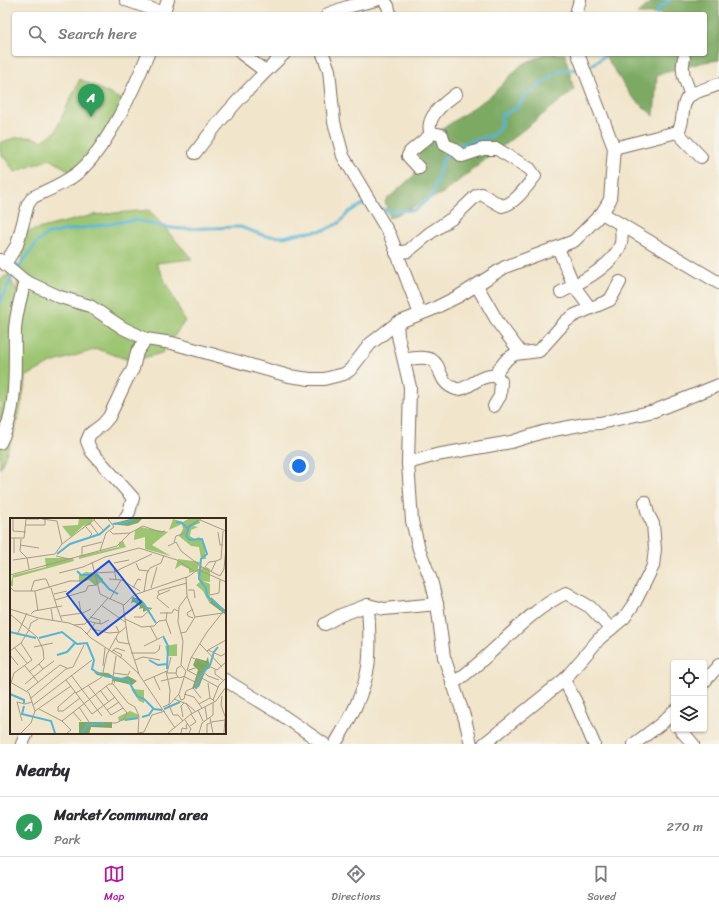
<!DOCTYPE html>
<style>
body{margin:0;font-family:Sriracha,sans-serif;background:#f2f2f3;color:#2b2b33}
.controls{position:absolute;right:12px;bottom:12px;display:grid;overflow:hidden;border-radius:4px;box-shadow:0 1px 3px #0004}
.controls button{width:36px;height:36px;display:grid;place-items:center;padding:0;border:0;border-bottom:1px solid #e1e1e2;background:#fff;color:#2b2b33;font:20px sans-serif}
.you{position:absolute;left:299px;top:466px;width:14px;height:14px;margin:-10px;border:3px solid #fff;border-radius:50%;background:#1a73e8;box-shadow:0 0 0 6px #1a73e833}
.badge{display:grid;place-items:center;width:26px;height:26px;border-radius:50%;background:#b5179e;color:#fff;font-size:13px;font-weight:700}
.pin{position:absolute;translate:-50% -33px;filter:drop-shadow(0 1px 2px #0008)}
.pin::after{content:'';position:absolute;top:21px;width:14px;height:12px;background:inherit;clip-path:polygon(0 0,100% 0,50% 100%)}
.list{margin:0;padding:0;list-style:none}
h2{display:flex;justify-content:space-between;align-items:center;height:52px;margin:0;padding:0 16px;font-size:17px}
h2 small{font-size:13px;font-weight:400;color:#7c7c81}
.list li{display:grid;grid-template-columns:26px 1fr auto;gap:12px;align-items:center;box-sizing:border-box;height:60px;padding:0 16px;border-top:1px solid #e1e1e2}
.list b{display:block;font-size:15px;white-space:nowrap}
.list p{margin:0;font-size:13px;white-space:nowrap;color:#7c7c81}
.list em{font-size:13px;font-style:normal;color:#7c7c81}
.icon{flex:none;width:22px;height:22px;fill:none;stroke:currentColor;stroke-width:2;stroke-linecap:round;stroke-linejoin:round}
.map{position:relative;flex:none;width:719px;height:744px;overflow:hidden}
.search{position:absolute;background:#fff;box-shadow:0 1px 3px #0004;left:12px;right:12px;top:12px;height:44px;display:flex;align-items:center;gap:10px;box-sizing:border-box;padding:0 14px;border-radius:4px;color:#7c7c81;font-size:15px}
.sheet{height:112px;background:#fff}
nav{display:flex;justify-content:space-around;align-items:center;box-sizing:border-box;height:56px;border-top:1px solid #e1e1e2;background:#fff;font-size:11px;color:#7c7c81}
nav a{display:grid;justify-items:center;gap:2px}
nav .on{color:#b5179e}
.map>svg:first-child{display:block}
.green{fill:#9cc571;stroke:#6c7848}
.forest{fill:#7daa63;stroke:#5c6a40}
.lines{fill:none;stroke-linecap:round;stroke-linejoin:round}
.stream{stroke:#55b4d4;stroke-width:3}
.minor-casing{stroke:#7b6b5b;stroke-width:14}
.minor{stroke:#fff;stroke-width:12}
.inset-river{fill:none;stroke:#55b4d4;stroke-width:2}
.inset-road{fill:none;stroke:#a89a86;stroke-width:1}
.view{fill:#1d4ed8;fill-opacity:0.15;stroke:#1d4ed8;stroke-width:2}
.inset-edge{fill:none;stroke:#3b2a1e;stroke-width:2}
</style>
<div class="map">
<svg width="719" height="744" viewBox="0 0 719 744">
<rect width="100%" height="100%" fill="#f7f3e8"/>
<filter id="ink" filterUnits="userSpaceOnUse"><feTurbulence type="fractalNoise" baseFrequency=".025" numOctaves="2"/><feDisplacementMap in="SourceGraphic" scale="8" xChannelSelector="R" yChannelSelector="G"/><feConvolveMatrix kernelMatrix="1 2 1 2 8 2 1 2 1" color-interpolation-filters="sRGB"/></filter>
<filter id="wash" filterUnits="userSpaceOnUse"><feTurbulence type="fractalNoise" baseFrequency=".012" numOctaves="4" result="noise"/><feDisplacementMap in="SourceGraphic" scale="16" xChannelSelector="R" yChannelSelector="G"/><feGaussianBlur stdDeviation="0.9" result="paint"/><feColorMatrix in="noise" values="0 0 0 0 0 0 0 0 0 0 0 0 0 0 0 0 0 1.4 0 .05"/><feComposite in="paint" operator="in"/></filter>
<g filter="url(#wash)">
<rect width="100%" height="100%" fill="#f1e5cb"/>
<g class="green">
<path d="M80,79l48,24 -25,44 -30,26 -23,-14 -35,13 -15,-20v-9c15,-6 27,-9 42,-2l13,-9z"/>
<path d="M149,210l43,49 -36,4 29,58 -23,32 -30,8 -35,-12 -46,14 -26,14c-2,33 -13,62 -25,92v-189l9,-6 7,18 10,-60 67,-17z"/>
</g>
<g class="forest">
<polygon points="654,0 719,0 719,60 704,62 657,75 654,116 631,96 604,54 705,54 705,14 637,14"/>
<polygon points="545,54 565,54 574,90 443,193 389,218 385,201 419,171 419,145 492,95 521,65"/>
</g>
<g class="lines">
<g class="stream">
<polyline points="657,14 659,7 670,0"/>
<polyline points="592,65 607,54"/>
<polyline points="455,146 493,135 502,123 501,116 519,106 523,97 561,70 581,69"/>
<polyline points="378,208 389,211 415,210 433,195 442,161 451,150"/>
<polyline points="10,261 19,267"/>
<polyline points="16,271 36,244 46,235 63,231 135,220 165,227 180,229 240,227 266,236 284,237 295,234 325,230 339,223 349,212 365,203 367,204"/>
<polyline points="0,302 13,275"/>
</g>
</g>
</g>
<g filter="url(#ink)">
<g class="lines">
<g class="minor-casing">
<g id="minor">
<polyline points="126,0 166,14"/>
<polyline points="384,0 388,6 390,14"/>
<polyline points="163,14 168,0"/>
<polyline points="328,14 347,7 376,0"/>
<polyline points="576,14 580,0"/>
<polyline points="242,54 265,71"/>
<polyline points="323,54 329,70 334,122 343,156 390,235 420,314"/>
<path d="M684,58c-4,14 2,24 7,37"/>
<polyline points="677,132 701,157"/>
<path d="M431,134c-7,-16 13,-31 25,-40"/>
<path d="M614,148l63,-16c9,-9 2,-26 12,-36 7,-5 21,-8 30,-12"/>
<path d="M195,153c26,-36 56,-68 89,-99"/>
<polyline points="602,213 719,283"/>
<polyline points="558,248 574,286 590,308"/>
<path d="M396,253l12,-2 22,-18 24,-16 23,-22 4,-1 21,12c13,-2 25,-20 33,-30l-5,-7 -33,-20h-14l-21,7 -9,-8 -8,-3 -3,-10 -9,-2 -23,19 -2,4 11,12"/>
<polyline points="0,260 25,281 60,297 90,306 123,328 146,339 172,343 289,376 310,379 324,379 344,374 350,370 370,344 397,323"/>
<path d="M5,264l12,-19 11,-41 5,-7c15,-7 35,-15 48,-27 27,-25 53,-81 67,-116"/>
<polyline points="477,286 499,324 521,353"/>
<path d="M561,292c19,-9 51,-26 59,-46 3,-6 1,-15 1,-22"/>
<path d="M404,360c48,-11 25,20 52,29 10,3 22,-15 40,-13l5,5 -1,15 -6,10"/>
<polyline points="496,376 498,370 507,359 515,354 539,351 566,321 575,315 610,300 620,282"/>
<path d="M0,443c19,-35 14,-76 15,-114 1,-16 6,-32 10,-48"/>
<polyline points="408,463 436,455 511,442 543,432 585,424 600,423 654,411 719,385"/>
<polyline points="125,519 129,512 133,498 91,451 87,441 90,434 103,424 109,417 127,379 133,369 137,352 146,339"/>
<polyline points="325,624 341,615 368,605 384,609 437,604"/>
<polyline points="225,680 276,711 324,744"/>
<polyline points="564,680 576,702 594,744"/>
<polyline points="704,682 719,665"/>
<path d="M452,684c40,-26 70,-70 114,-91l24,14 21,22"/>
<polyline points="680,729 693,744"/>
<polyline points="22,744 27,733"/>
<path d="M335,744c14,-23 29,-50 33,-77 3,-20 1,-41 0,-62"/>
<polyline points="471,744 465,719 444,657 437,604 431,580 419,549 412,521 408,463 410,387 398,336 397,323 431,310 459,296 505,267 574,241 602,213 610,200 614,148 578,54"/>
<polyline points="484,744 564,680 599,639 624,618 635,602 653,566 655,549 653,524 648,514 645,502"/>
<polyline points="634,744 662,723 674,711"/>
</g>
</g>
<use href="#minor" class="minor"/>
</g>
</g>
<g transform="translate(10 518)">
<rect width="216" height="216" fill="#f1e5cb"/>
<path d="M69,1h14l-3,6 -7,1 -12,11 -9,-11 16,-1zM163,1l10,3 5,-3h11l1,4 -7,3 5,1 -7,3 -1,6 5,3 4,-2 5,6 2,16h-5l-2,-12 -8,-1 -12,-10 4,-7 -1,-5 -13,6zM130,9l28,5 -16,13 19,11 -26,-7v-12l-11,3 1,-9zM113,23l3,6 -47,12v-3l40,-9v-5zM35,40h28l1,3 -61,17v8h-3l3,-11v3v-3l33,-8zM168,41l22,3 -3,8 9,-3 4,2v13l-7,-1 7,3v20l-7,-13 -7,-6 4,-3 -3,-11 -8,2v-4l-8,-4 -6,4zM76,54l11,1 6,6v5l-2,-2 -5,4 -7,-6 -10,2v-7zM167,126v12h-9l-3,-10zM121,171l13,1v13l-5,-2zM120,193l9,4 -1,4 -19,2 -1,-4z" fill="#9cc571"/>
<path d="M120,1h12l-4,4 -10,3 -17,-2zM123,79l9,3 5,7 5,1 -9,4v-4l-4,1 1,-3 -6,-4 -3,1zM201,79l15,14v12v-8l-16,-12zM198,139l2,11 -4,2 -7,17 -7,2 6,-19 -5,-5 3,-7 10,3zM84,154l14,1 10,6 10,-3 9,5 -5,4 -17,-4v3l-3,-6 -15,-3zM69,204h33v6l-21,-1 -2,6h-10z" fill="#7daa63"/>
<path class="inset-river" d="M188,3l-9,6 -3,9 4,4 12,-1 5,15 -6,5 -2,20 7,9 1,8 19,16M166,4l6,1 5,5M103,6l15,-2 6,-3M47,36l13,-10 30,-10 10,-9M67,53l4,4h11M86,56l13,15 9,5M122,80l12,6 12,19M0,114l26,6M153,118l5,10 -1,23M29,120l23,-6 15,12 10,-1 7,17 -2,9 9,6M47,137l10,-3 8,-9M139,142l9,5 9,-1M94,158l24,4 9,16 7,3 10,10 8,1M186,171l5,-14 9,-10 4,-13 4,-5M0,176l14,6v3M14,188l-2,8 29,7 4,12M154,191l16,-7M132,199l7,-2 4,-6M115,202l13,-2M72,215l5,-8 17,-2"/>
<path class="inset-road" d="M3,1v12l13,1M16,1h13M32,1l15,2 5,23M84,2l10,11M190,2l26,11M80,5l8,11M16,7h19v-6M76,9l6,7 -2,2M100,13l3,3 17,-1M208,14l2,13h3M0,20h14l2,-19M4,20v15M164,24l2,-6 7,-2 5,-8 13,-7M10,27l19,3M158,28l8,-4 5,9 21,16M10,33l7,7 2,11M10,33l1,-12M90,33l6,-18 8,-6 -6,-8M72,37v-8l20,-5M46,38l13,3M3,42l42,-6 7,-10 33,-25M82,44l8,32 8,4M104,45l15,-3M126,45l3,7 10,1M104,49l2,13M195,49l4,-5 7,-1M187,51l29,13M201,54l5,-11 5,-2 2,-28M49,55l24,-6 22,-10 34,-9 38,12 17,11M84,55l20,-1 38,-18M0,57l107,-29 13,-13 13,-7 17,6 5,-1M99,61l13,1 18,11M0,69l4,4h21l35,-10h15l9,-6M41,70l6,19M123,70l5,-9 3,1M141,70l6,-21M178,72h6l1,8M21,73l3,-10 9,-2h3l4,9M25,73l3,20M134,74l3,-19 3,-5 11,-5 3,-8M44,76l13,-3M149,76l-1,-3 29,-8M200,77l9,-2 1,-14M100,81l11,-19M45,82l31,-9 2,-5 8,-1M69,83l2,12M91,87l24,17M113,87l5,35 11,34M47,89l5,14M159,90l-12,-10 1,-3 12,-5M0,91l28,9 31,5 12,5 10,10 32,21 15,14 37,55M41,91l2,12M183,91l-6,4 1,3 5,2M157,94l-1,8 5,14M150,95h12l2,-4 4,2M0,96l27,23 6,12 1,10 -5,5 4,5 -18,15M21,96l3,-3 28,-5M51,98l22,-3 8,-4M80,99l10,3v4M124,99h8l10,-9M185,99l28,-4M115,101l17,8 12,-1 5,-5 7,-1M77,103l14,3 8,-4M64,107l11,-1 23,-26 16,7 10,-10 53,-18M140,108l7,13M19,111l2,-6 7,-4M82,111l17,4 11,-1 6,-5M171,115l5,-1 9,-15 -8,-21 -1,-18 16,-11 18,9 4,-7 2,-22M77,116l8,-11M7,117l10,-22M106,120l2,4 11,2M190,126l22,23M134,128l18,-9M4,129l13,16M24,129l19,-4M103,132l9,5 -2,3M198,132l18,-10M0,133l11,-8 8,-13M197,133l1,-1 13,6 5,-3M101,134l5,-4 9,3M121,135h24l4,-3 1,-5M0,137l8,10M161,139l-4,16h9M181,139l26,13 9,-8M125,142l8,-3 17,3M15,148l13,16M93,148l2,-18M171,148l-4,2 -1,6 3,4 6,-2M33,151l11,-8M179,152l9,-3 10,9 11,4M205,152v4l8,6M156,153l4,19 -1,15 4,10h5l5,6M19,154l10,-8M104,155l14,2 2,-4M61,157l31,41M144,159l6,13M175,159l12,6M56,162l26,34 23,-17M134,163l23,-10M151,163l17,-4M0,164l19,11 6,18 -4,12 -10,10M1,165l3,-10 18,-13 -11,-17M198,165l2,15 3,2M102,166l4,-28M78,167l23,30 12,-7M208,169l-31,-17 4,-12 16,-26 19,-24M183,170l8,10M90,172l9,12M17,173l33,-26 7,3M65,174l-17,15v4h5l17,-13M66,175l26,-16 5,-23 12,-22 -3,-6M174,176l10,3 8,11M169,177l2,5 3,-1 2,-8 9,-4 4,-10M212,178l-1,9 5,14M21,180l35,-29 7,-2 11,-22M164,181l13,5 9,8M205,184l-2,-2 6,-15 7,-7M176,185l6,11M189,186l11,-6M23,187l59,-45M69,189l12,18 -2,8M153,189l7,-3 9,-10 7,-23 -5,-6 2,-24 -5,-19 1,-15 8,-11M195,189l2,12M29,191l23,12 47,-37h4l15,19 7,4 4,9 -1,17M97,192l12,-8M188,192l5,11M25,193l36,-25M63,194l8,9M173,199l-2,-11 3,-3M200,200l3,15M175,202l6,9 -2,4M12,203l-5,-19 8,2 7,-2M52,203l9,9 -4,3M201,204l14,-2M180,208l6,-4 -5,-8M93,209l3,-4h10l8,-4 3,-6 -21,-27M128,215l6,-1 8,-17 13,-4M158,215l23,-19 25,-13 10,-14M171,215l1,-5 5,1 -1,-4 2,-1M189,215l3,-10 11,-8v-12M197,215v-9l4,-1M214,215l1,-15"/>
<path class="view" d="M99,43l32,41 -43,33 -31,-41z"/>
<rect width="216" height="216" class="inset-edge"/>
</g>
</svg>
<div class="controls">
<button><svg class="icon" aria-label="locate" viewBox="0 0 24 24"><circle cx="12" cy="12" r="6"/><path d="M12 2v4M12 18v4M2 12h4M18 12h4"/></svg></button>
<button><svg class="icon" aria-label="layers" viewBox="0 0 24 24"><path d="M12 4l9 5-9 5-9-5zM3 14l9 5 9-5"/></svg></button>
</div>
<div class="you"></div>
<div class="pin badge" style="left:91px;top:117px;background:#2e9e5b">A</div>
<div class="search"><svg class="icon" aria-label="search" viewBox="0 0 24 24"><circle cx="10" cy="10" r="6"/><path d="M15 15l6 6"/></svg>Search here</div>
</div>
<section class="sheet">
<h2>Nearby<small></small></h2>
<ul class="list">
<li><span class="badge" style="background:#2e9e5b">A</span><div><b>Market/communal area</b><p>Park</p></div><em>270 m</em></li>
</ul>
</section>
<nav>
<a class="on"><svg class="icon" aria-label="map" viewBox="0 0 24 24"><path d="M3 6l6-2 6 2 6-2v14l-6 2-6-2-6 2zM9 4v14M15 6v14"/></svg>Map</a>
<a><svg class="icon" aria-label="directions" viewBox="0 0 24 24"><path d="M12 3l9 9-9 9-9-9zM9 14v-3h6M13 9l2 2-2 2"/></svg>Directions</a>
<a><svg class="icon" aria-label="saved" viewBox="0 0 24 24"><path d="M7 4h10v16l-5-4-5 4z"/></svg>Saved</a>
</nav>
